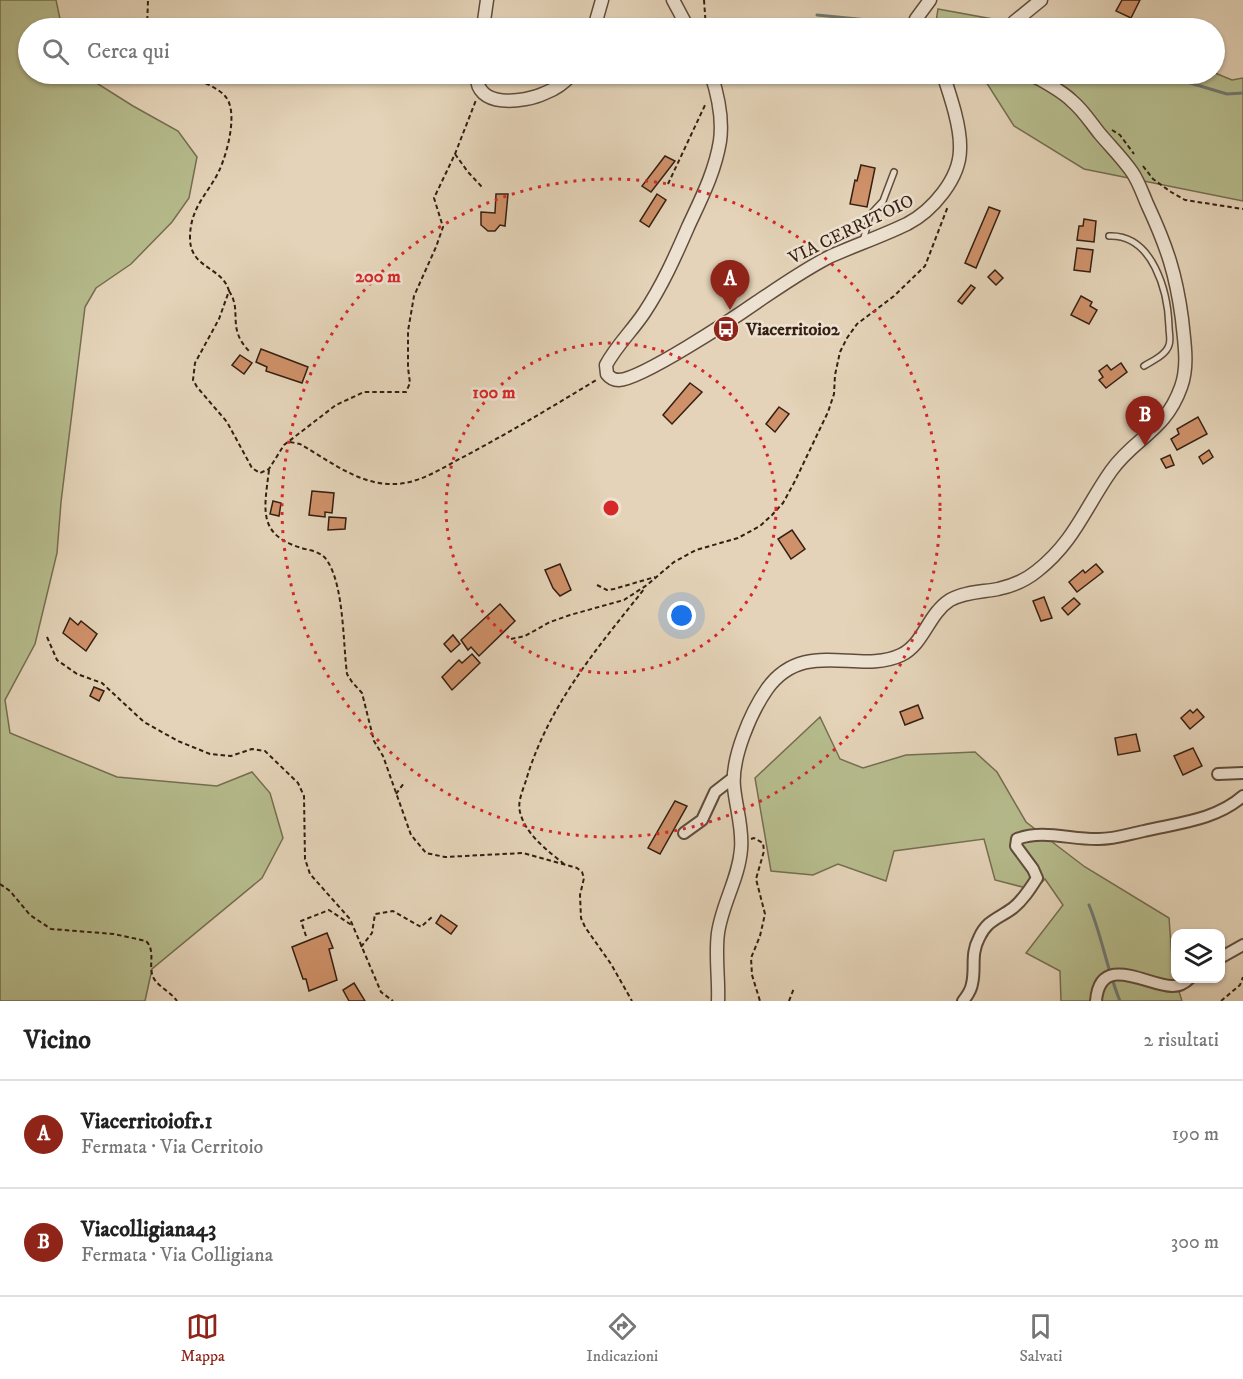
<!DOCTYPE html>
<html lang="it">
<meta charset="utf-8">
<style>
body{margin:0;font-family:"IM FELL DW Pica",serif;background:#f6f6f6;color:#222}
.controls{position:absolute;right:18px;bottom:18px;display:grid;overflow:hidden;border-radius:12px;box-shadow:0 2px 4px #0004}
.controls button{width:54px;height:54px;display:grid;place-items:center;padding:0;border:0;border-bottom:2px solid #e0e0e0;background:#fff;color:#222;font:30px sans-serif}
.you{position:absolute;left:682px;top:616px;width:21px;height:21px;margin:-15px;border:4px solid #fff;border-radius:50%;background:#1a73e8;box-shadow:0 0 0 9px #1a73e833}
.badge{display:grid;place-items:center;width:39px;height:39px;border-radius:50%;background:#8f2418;color:#fff;font-size:20px;font-weight:700}
.pin{position:absolute;translate:-50% -50px;filter:drop-shadow(0 2px 3px #0008)}
.pin::after{content:'';position:absolute;top:32px;width:21px;height:18px;background:inherit;clip-path:polygon(0 0,100% 0,50% 100%)}
.list{margin:0;padding:0;list-style:none}
h2{display:flex;justify-content:space-between;align-items:center;height:78px;margin:0;padding:0 24px;font-size:26px}
h2 small{font-size:20px;font-weight:400;color:#767676}
.list li{display:grid;grid-template-columns:39px 1fr auto;gap:18px;align-items:center;box-sizing:border-box;height:108px;padding:0 24px;border-top:2px solid #e0e0e0}
.list b{display:block;font-size:22px;white-space:nowrap}
.list p{margin:0;font-size:20px;white-space:nowrap;color:#767676}
.list em{font-size:20px;font-style:normal;color:#767676}
.icon{flex:none;width:33px;height:33px;fill:none;stroke:currentColor;stroke-width:2;stroke-linecap:round;stroke-linejoin:round}
.map{position:relative;flex:none;width:1243px;height:1001px;overflow:hidden}
.search{position:absolute;background:#fff;box-shadow:0 2px 4px #0004;left:18px;right:18px;top:18px;height:66px;display:flex;align-items:center;gap:15px;box-sizing:border-box;padding:0 21px;border-radius:33px;color:#767676;font-size:22px}
.sheet{height:294px;background:#fff}
nav{display:flex;justify-content:space-around;align-items:center;box-sizing:border-box;height:84px;border-top:2px solid #e0e0e0;background:#fff;font-size:16px;color:#767676}
nav a{display:grid;justify-items:center;gap:3px}
nav .on{color:#8f2418}
.map>svg:first-child{display:block}
.green{fill:#b6bc8d;stroke:#756e50;stroke-width:1.5}
.lines{fill:none;stroke-linecap:round;stroke-linejoin:round}
.stream{stroke:#6f7a73;stroke-width:3}
.building{fill:#cf9169;stroke:#341f12;stroke-width:1.5}
.service-casing{stroke:#604c3c;stroke-width:8}
.minor-casing{stroke:#604c3c;stroke-width:14}
.tertiary-casing{stroke:#604c3c;stroke-width:15}
.path{stroke:#341f12;stroke-width:2;stroke-dasharray:4.5 3;stroke-linecap:butt}
.service{stroke:#ede2d1;stroke-width:5}
.minor{stroke:#ede2d1;stroke-width:10}
.tertiary{stroke:#ede2d1;stroke-width:12}
.ring{fill:none;stroke:#d62828;stroke-width:3;stroke-dasharray:3 6}
.labels{text-anchor:middle;stroke-width:5;stroke-linejoin:round;paint-order:stroke}
.street-label{font-size:18px;fill:#341f12;stroke:#ede2d1}
.poi-label{font-size:18px;font-weight:bold;fill:#341f12;stroke:#ede2d1;text-anchor:start}
.centre{fill:#d62828;stroke:#ede2d1;stroke-width:3}
.ring-label{font-size:18px;text-anchor:middle;font-weight:bold;fill:#d62828;stroke:#ede2d1;stroke-width:5;stroke-linejoin:round;paint-order:stroke}
</style>
<div class="map">
<svg width="1243" height="1001" viewBox="0 0 1243 1001">
<rect width="100%" height="100%" fill="#e4d3b8"/>
<filter id="stains"><feTurbulence type="fractalNoise" baseFrequency=".00333" numOctaves="4"/><feColorMatrix values="0 0 0 0 .2 0 0 0 0 .09 0 0 0 0 .02 0 0 0 .5 -.17"/></filter>
<radialGradient id="worn" r=".72"><stop offset=".6" stop-color="#630" stop-opacity="0"/><stop offset="1" stop-color="#630" stop-opacity=".3"/></radialGradient>
<g class="green">
<polygon points="0,0 56,0 62,28 28,28 28,74 86,74 90,79 133,106 178,131 197,157 189,198 172,222 131,264 96,288 85,307 61,502 57,553 35,644 5,700 10,733 117,777 217,786 252,772 270,793 283,838 262,878 152,969 145,1001 0,1001"/>
<polygon points="938,9 1042,28 935,28"/>
<polygon points="1215,73 1232,80 1243,78 1243,201 1084,169 1014,126 981,74"/>
<polygon points="820,717 840,759 863,768 906,755 975,752 997,772 1026,822 1085,867 1169,918 1173,972 1182,1001 1061,1001 1060,971 1026,953 1063,905 1045,879 1034,890 995,880 984,839 894,851 886,881 838,864 813,875 771,871 755,778"/>
</g>
<g class="lines">
<g class="stream">
<polyline points="817,15 908,24"/>
<polyline points="923,26 940,28"/>
<polyline points="1160,74 1227,94 1243,93"/>
<path d="M1089,905c13,31 18,65 31,96"/>
</g>
</g>
<g class="building">
<polygon points="1122,0 1140,0 1131,18 1116,11"/>
<polygon points="665,156 675,161 651,192 642,186"/>
<polygon points="861,165 875,168 867,207 850,204 855,180 857,181"/>
<polygon points="496,194 508,194 505,226 500,225 495,231 488,231 481,225 481,212 495,213"/>
<polygon points="657,194 666,200 649,227 640,221"/>
<polygon points="989,207 1000,211 976,268 965,263"/>
<polygon points="1084,219 1096,221 1094,242 1077,240 1079,226 1083,226"/>
<polygon points="1077,248 1093,250 1090,272 1074,270"/>
<polygon points="995,270 1003,278 996,285 988,277"/>
<polygon points="971,285 975,288 962,304 958,301"/>
<polygon points="1081,296 1092,302 1090,306 1097,310 1089,324 1071,315"/>
<polygon points="261,349 308,367 302,383 266,371 267,367 256,362"/>
<polygon points="240,355 252,363 244,374 232,365"/>
<polygon points="1121,363 1127,372 1106,388 1099,380 1103,377 1099,371 1107,365 1111,370"/>
<polygon points="690,383 702,392 672,424 663,415"/>
<polygon points="779,407 789,414 775,432 766,424"/>
<polygon points="1198,417 1207,434 1177,450 1171,439 1179,434 1177,429"/>
<polygon points="1209,450 1213,457 1203,464 1199,457"/>
<polygon points="1170,455 1174,465 1166,468 1161,459"/>
<polygon points="312,491 334,493 332,513 325,512 325,517 309,515"/>
<polygon points="273,501 281,503 279,516 270,514"/>
<polygon points="329,517 346,518 345,529 328,530"/>
<polygon points="792,530 805,549 791,559 778,539"/>
<polygon points="560,564 571,590 560,596 553,588 545,570"/>
<polygon points="1096,564 1103,572 1077,592 1069,582 1083,570 1085,573"/>
<polygon points="1044,597 1052,618 1041,621 1033,601"/>
<polygon points="1074,598 1080,604 1068,615 1062,608"/>
<polygon points="500,604 515,621 479,656 471,647 468,650 461,640"/>
<polygon points="70,618 78,625 81,621 97,634 86,651 63,633"/>
<polygon points="453,635 460,644 451,652 444,644"/>
<polygon points="472,654 480,663 452,690 442,677 459,660 462,663"/>
<polygon points="94,687 104,691 99,701 90,696"/>
<polygon points="918,705 923,718 905,725 900,712"/>
<polygon points="1197,709 1204,717 1190,729 1181,718 1190,710 1193,713"/>
<polygon points="1136,734 1140,751 1118,755 1115,738"/>
<polygon points="1193,748 1202,766 1183,775 1174,756"/>
<polygon points="675,801 687,806 660,854 648,848"/>
<polygon points="441,915 457,926 451,934 436,923"/>
<polygon points="327,933 333,948 329,949 337,980 309,991 306,979 303,979 292,947"/>
<polygon points="354,983 365,1001 349,1001 343,990"/>
</g>
<g class="lines">
<g class="service-casing">
<g id="service">
<path d="M1109,236c44,-2 59,56 60,91 0,6 2,13 0,18 -3,10 -17,16 -25,21"/>
<polyline points="863,241 870,215 883,201 894,172"/>
</g>
</g>
<g class="minor-casing">
<g id="minor">
<polyline points="1218,774 1243,773"/>
<polyline points="684,833 702,820 715,792 733,778"/>
<polyline points="1220,958 1243,945"/>
<path d="M963,1001c4,-5 8,-10 9,-17 4,-16 -2,-29 7,-46 8,-18 19,-19 34,-30 10,-8 17,-19 24,-30l-4,-9 -17,-23 1,-7c26,-10 55,1 82,0 16,0 30,-5 45,-8 34,-8 72,-11 99,-35"/>
<path d="M1096,1001c4,-50 53,-14 77,-15 7,0 12,-3 17,-8"/>
</g>
</g>
<g class="tertiary-casing">
<g id="tertiary">
<polyline points="673,0 688,28"/>
<polyline points="483,28 487,0"/>
<polyline points="594,28 602,0"/>
<polyline points="916,28 916,19 930,0"/>
<polyline points="1011,28 1014,22 1041,0"/>
<path d="M477,74c-3,35 47,29 68,19 11,-4 20,-11 27,-19"/>
<path d="M711,74c7,21 12,45 9,67 -5,31 -19,58 -32,86 -13,30 -26,59 -44,86 -12,18 -28,33 -38,52l1,9c3,4 7,6 12,6 23,-1 115,-62 138,-78 24,-16 48,-33 74,-46 25,-11 51,-20 76,-32 25,-13 53,-45 53,-75 1,-22 -10,-54 -17,-75"/>
<path d="M718,1001c1,-22 -3,-46 0,-68 4,-29 21,-55 23,-84 2,-21 -5,-41 -7,-62 -3,-29 17,-75 33,-98 37,-52 92,-14 134,-34 23,-11 27,-41 49,-55 14,-8 32,-8 48,-11 14,-3 28,-9 39,-18 37,-29 48,-63 74,-100 24,-34 54,-39 70,-84 8,-22 3,-46 1,-68 -6,-45 -15,-72 -34,-113 -5,-11 -9,-24 -16,-34 -9,-13 -21,-25 -32,-38 -9,-11 -17,-24 -28,-33 -11,-11 -28,-19 -41,-27"/>
</g>
</g>
<g class="path">
<polyline points="704,0 706,28"/>
<polyline points="147,28 148,0"/>
<path d="M185,74c13,7 30,11 40,22 14,15 2,58 -6,75 -11,23 -29,36 -29,67 0,31 32,28 39,53l-10,28 -24,44 -2,17 4,7 30,35 25,46 8,5 9,-4 15,-24 52,-40 28,-13h42l4,-9 -2,-15v-37l6,-35 22,-49 7,-20 -9,-29 21,-44 21,-54"/>
<polyline points="1112,130 1120,135 1134,154"/>
<polyline points="455,154 468,172 482,187"/>
<polyline points="1143,166 1153,179 1171,192 1185,200 1243,209"/>
<polyline points="668,184 706,103"/>
<path d="M229,291c14,21 -3,36 20,60"/>
<path d="M290,442l10,2c28,16 58,40 91,40 28,1 52,-17 76,-29 45,-24 88,-50 131,-76"/>
<path d="M269,470c-5,41 -12,66 36,79 9,2 18,4 23,13 16,26 15,81 19,112l5,8 10,11 12,48 9,15 28,79 15,18 19,4 78,-4 54,15 5,4 2,6 -4,17 1,23 4,9 26,37 21,37"/>
<polyline points="597,585 607,590 614,589 655,577"/>
<polyline points="47,637 57,660 77,674 102,683 144,722 178,741 210,754 231,756 252,749 265,751 298,783 304,796 305,859 310,874 350,919 381,992 393,1001"/>
<polyline points="511,639 525,636 550,622 570,615 624,600 647,585 674,562 696,550 738,538 760,526 772,515 783,503 795,481 828,412 834,394 835,375 840,352 847,338 857,324 894,296 925,266 948,206"/>
<polyline points="396,794 404,783"/>
<polyline points="751,839 754,838 763,843 764,851 756,879 765,914 760,936 751,958 752,975 760,1001"/>
<path d="M564,864c-16,-13 -39,-30 -44,-52 -3,-11 4,-24 7,-35 23,-74 71,-130 118,-189"/>
<path d="M0,884l10,7 20,24 21,14 63,5 32,7c10,10 2,24 7,36 5,10 18,15 24,24"/>
<polyline points="306,936 301,921 329,910 353,926"/>
<polyline points="361,947 372,933 375,914 393,911 421,927 433,916"/>
<polyline points="789,1001 794,988"/>
<polyline points="1221,1001 1240,985 1243,977"/>
</g>
<use href="#service" class="service"/>
<use href="#minor" class="minor"/>
<use href="#tertiary" class="tertiary"/>
</g>
<g class="ring">
<circle cx="611" cy="508" r="165"/>
<circle cx="611" cy="508" r="329"/>
</g>
<defs>
<g id="bus-disc" transform="scale(1.35)"><circle r="9.5" fill="#8f2418" stroke="#ede2d1"/><path d="M-5-6H5V4H4V6H2V4H-2V6H-4V4H-5ZM-3.5-4V0h7V-4ZM-3.5 1.2v1.5H-2V1.2ZM2 1.2v1.5H3.5V1.2Z" fill="#fff"/></g>
</defs>
<g fill-rule="evenodd">
<use href="#bus-disc" x="726" y="329"/>
</g>
<g class="labels">
<g class="street-label">
<text transform="translate(851 229) rotate(-26)" y="6">VIA CERRITOIO</text>
</g>
<g class="poi-label">
<text x="746" y="335">Viacerritoio2</text>
</g>
</g>
<circle cx="611" cy="508" r="9" class="centre"/>
<g class="ring-label">
<text x="378" y="282">200 m</text>
<text x="494" y="398">100 m</text>
</g>
<rect width="100%" height="100%" filter="url(#stains)"/>
<rect width="100%" height="100%" fill="url(#worn)"/>
</svg>
<div class="controls">
<button><svg class="icon" aria-label="layers" viewBox="0 0 24 24"><path d="M12 4l9 5-9 5-9-5zM3 14l9 5 9-5"/></svg></button>
</div>
<div class="you"></div>
<div class="pin badge" style="left:730px;top:310px">A</div>
<div class="pin badge" style="left:1145px;top:446px">B</div>
<div class="search"><svg class="icon" aria-label="search" viewBox="0 0 24 24"><circle cx="10" cy="10" r="6"/><path d="M15 15l6 6"/></svg>Cerca qui</div>
</div>
<section class="sheet">
<h2>Vicino<small>2 risultati</small></h2>
<ul class="list">
<li><span class="badge">A</span><div><b>Viacerritoiofr.1</b><p>Fermata · Via Cerritoio</p></div><em>190 m</em></li>
<li><span class="badge">B</span><div><b>Viacolligiana43</b><p>Fermata · Via Colligiana</p></div><em>300 m</em></li>
</ul>
</section>
<nav>
<a class="on"><svg class="icon" aria-label="map" viewBox="0 0 24 24"><path d="M3 6l6-2 6 2 6-2v14l-6 2-6-2-6 2zM9 4v14M15 6v14"/></svg>Mappa</a>
<a><svg class="icon" aria-label="directions" viewBox="0 0 24 24"><path d="M12 3l9 9-9 9-9-9zM9 14v-3h6M13 9l2 2-2 2"/></svg>Indicazioni</a>
<a><svg class="icon" aria-label="saved" viewBox="0 0 24 24"><path d="M7 4h10v16l-5-4-5 4z"/></svg>Salvati</a>
</nav>
